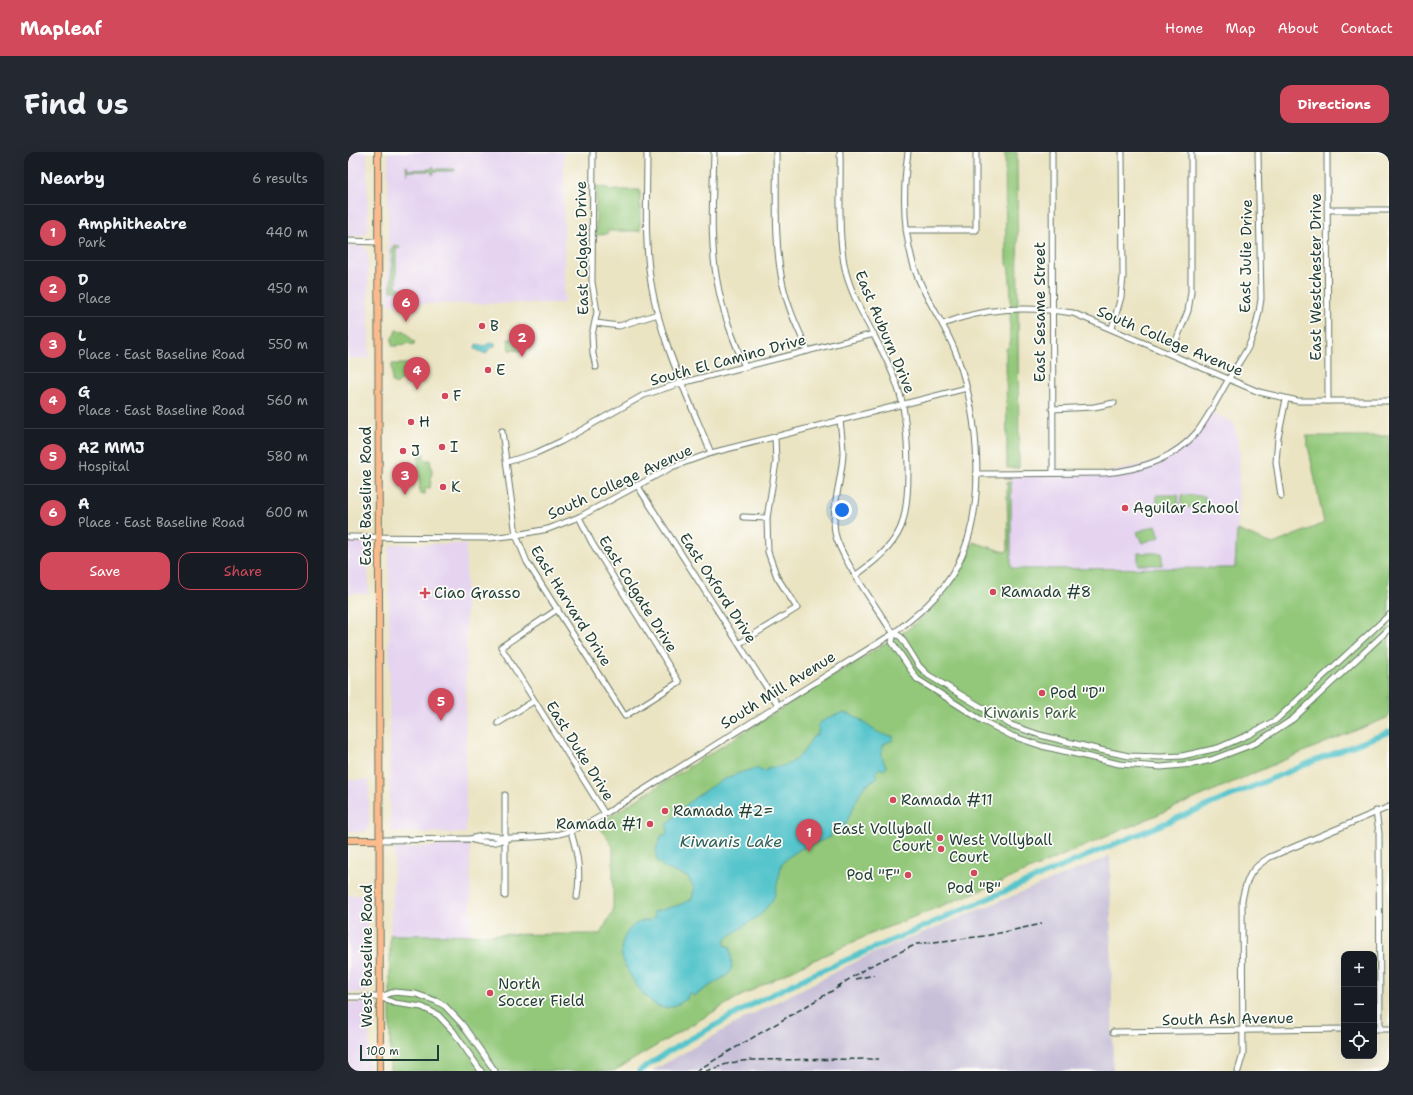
<!DOCTYPE html>
<meta charset="utf-8">
<style>
body{margin:0;font-family:"Shantell Sans",sans-serif;background:#242831;color:#f1f3f6}
.controls{position:absolute;right:12px;bottom:12px;display:grid;overflow:hidden;border-radius:8px;box-shadow:0 4px 16px #0002}
.controls button{width:36px;height:36px;display:grid;place-items:center;padding:0;border:0;border-bottom:1px solid #363941;background:#171b24;color:#f1f3f6;font:20px sans-serif}
.scale{position:absolute;left:12px;bottom:10px;width:79px;box-sizing:border-box;padding-left:4px;border:2px solid #1f3d34;border-top:0;font-size:11px;line-height:14px;white-space:nowrap;color:#1f3d34;-webkit-text-stroke:3px #fdfcf7;paint-order:stroke}
.you{position:absolute;left:494px;top:358px;width:14px;height:14px;margin:-10px;border:3px solid #fff;border-radius:50%;background:#1a73e8;box-shadow:0 0 0 6px #1a73e833}
.badge{display:grid;place-items:center;width:26px;height:26px;border-radius:50%;background:#d1495b;color:#fff;font-size:13px;font-weight:700}
.pin{position:absolute;translate:-50% -33px;filter:drop-shadow(0 1px 2px #0008)}
.pin::after{content:'';position:absolute;top:21px;width:14px;height:12px;background:inherit;clip-path:polygon(0 0,100% 0,50% 100%)}
.list{margin:0;padding:0;list-style:none}
h2{display:flex;justify-content:space-between;align-items:center;height:52px;margin:0;padding:0 16px;font-size:17px}
h2 small{font-size:13px;font-weight:400;color:#9ea1a6}
.list li{display:grid;grid-template-columns:26px 1fr auto;gap:12px;align-items:center;box-sizing:border-box;height:56px;padding:0 16px;border-top:1px solid #363941}
.list b{display:block;font-size:15px;white-space:nowrap}
.list p{margin:0;font-size:13px;white-space:nowrap;color:#9ea1a6}
.list em{font-size:13px;font-style:normal;color:#9ea1a6}
.actions{display:flex;gap:8px;padding:12px 16px}
.actions a{flex:1;padding:9px 0;border:1px solid #d1495b;border-radius:12px;text-align:center;font-size:14px;color:#d1495b}
.actions .main{background:#d1495b;color:#fff}
.icon{flex:none;width:22px;height:22px;fill:none;stroke:currentColor;stroke-width:2;stroke-linecap:round;stroke-linejoin:round}
.map{position:relative;flex:none;width:1041px;height:919px;overflow:hidden;border-radius:12px}
header{display:flex;align-items:center;gap:24px;box-sizing:border-box;height:56px;padding:0 20px;background:#d1495b;color:#fff}
header strong{font-size:19px}
nav{display:flex;gap:22px;margin-inline-start:auto;font-size:14px}
.intro{display:flex;align-items:center;justify-content:space-between;box-sizing:border-box;height:96px;padding:0 24px}
h1{margin:0;font-size:28px}
.button{padding:10px 18px;border-radius:12px;background:#d1495b;color:#fff;font-size:14px;font-weight:700}
main{display:flex;gap:24px;padding:0 24px}
aside{flex:1;background:#171b24;border-radius:12px;box-shadow:0 4px 16px #0002}
.map>svg:first-child{display:block}
.built{fill:#e5d3f0}
.industrial{fill:#c7c0d8}
.green{fill:#93c87a;stroke:#598257}
.water{fill:#57c5cc;stroke:#3b8180}
.lines{fill:none;stroke-linecap:round;stroke-linejoin:round}
.canal{stroke:#57c5cc;stroke-width:5.5}
.minor-casing{stroke:#676;stroke-width:7}
.major-casing{stroke:#676;stroke-width:8}
.minor{stroke:#fff;stroke-width:5}
.major{stroke:#fbbb8d;stroke-width:6}
.rail{stroke:#1f3d34;stroke-width:1.5;stroke-dasharray:6 3;stroke-linecap:butt}
.poi-dot{fill:#d1495b;stroke:#fdfcf7;stroke-width:1.5}
.labels{text-anchor:middle;stroke-width:3.5;stroke-linejoin:round;paint-order:stroke}
.street-label{font-size:15px;fill:#1f3d34;stroke:#fdfcf7}
.poi-label{font-size:15px;fill:#1f3d34;stroke:#fdfcf7;text-anchor:start}
.park-label{font-size:15px;fill:#3c6046;stroke:#fdfcf7}
.water-label{font-size:16px;font-style:italic;fill:#2d5f5a;stroke:#fdfcf7}
</style>
<header>
<strong>Mapleaf</strong>
<nav><a>Home</a><a>Map</a><a>About</a><a>Contact</a></nav>
</header>
<div class="intro"><h1>Find us</h1><a class="button">Directions</a></div>
<main>
<aside>
<h2>Nearby<small>6 results</small></h2>
<ul class="list">
<li><span class="badge">1</span><div><b>Amphitheatre</b><p>Park</p></div><em>440 m</em></li>
<li><span class="badge">2</span><div><b>D</b><p>Place</p></div><em>450 m</em></li>
<li><span class="badge">3</span><div><b>L</b><p>Place · East Baseline Road</p></div><em>550 m</em></li>
<li><span class="badge">4</span><div><b>G</b><p>Place · East Baseline Road</p></div><em>560 m</em></li>
<li><span class="badge">5</span><div><b>AZ MMJ</b><p>Hospital</p></div><em>580 m</em></li>
<li><span class="badge">6</span><div><b>A</b><p>Place · East Baseline Road</p></div><em>600 m</em></li>
</ul>
<div class="actions"><a class="main">Save</a><a>Share</a></div>
</aside>
<div class="map">
<svg width="1041" height="919" viewBox="0 0 1041 919">
<rect width="100%" height="100%" fill="#fdfcf7"/>
<filter id="ink" filterUnits="userSpaceOnUse"><feTurbulence type="fractalNoise" baseFrequency=".025" numOctaves="2"/><feDisplacementMap in="SourceGraphic" scale="8" xChannelSelector="R" yChannelSelector="G"/><feConvolveMatrix kernelMatrix="1 2 1 2 8 2 1 2 1" color-interpolation-filters="sRGB"/></filter>
<filter id="wash" filterUnits="userSpaceOnUse"><feTurbulence type="fractalNoise" baseFrequency=".012" numOctaves="4" result="noise"/><feDisplacementMap in="SourceGraphic" scale="16" xChannelSelector="R" yChannelSelector="G"/><feGaussianBlur stdDeviation="0.9" result="paint"/><feColorMatrix in="noise" values="0 0 0 0 0 0 0 0 0 0 0 0 0 0 0 0 0 1.4 0 .05"/><feComposite in="paint" operator="in"/></filter>
<g filter="url(#wash)">
<rect width="100%" height="100%" fill="#ebe4c3"/>
<g class="built">
<polygon points="0,0 19,0 20,75 19,81 14,84 0,84"/>
<polygon points="40,0 216,0 216,151 40,152"/>
<polygon points="0,94 15,94 20,99 21,206 0,206"/>
<polygon points="863,260 886,271 892,301 888,416 668,417 663,415 662,321 757,321 811,309 848,281"/>
<polygon points="0,390 13,390 19,393 21,442 0,441"/>
<polygon points="47,392 118,392 118,681 48,680 45,679 42,674 41,397 43,394"/>
<polygon points="0,628 21,628 21,673 20,678 16,680 0,679"/>
<polygon points="122,692 123,783 42,783 47,697"/>
<polygon points="0,743 20,743 21,838 18,840 0,841"/>
<polygon points="0,851 17,851 21,855 21,919 0,919"/>
</g>
<polygon class="industrial" points="762,704 765,919 304,919 397,866 523,802"/>
<g class="green">
<path d="M657,0h12l2,316h-12l-1,-119 4,-4c-1,-25 4,-64 -4,-86z"/>
<polygon points="58,14 59,14 60,18 83,17 85,14 86,17 107,17 107,19 86,19 85,23 83,19 60,19 59,23"/>
<polygon points="248,34 260,36 260,38 292,38 292,79 260,79 259,82 248,83"/>
<polygon points="46,93 51,94 52,96 48,97 48,135 53,136 51,139 43,139 43,137 44,116 43,98"/>
<polygon points="48,178 57,179 67,191 65,193 60,191 54,193 51,192 49,194 44,194 44,185 46,184"/>
<polygon points="160,187 176,187 176,199 161,198"/>
<polygon points="44,212 68,212 66,215 57,217 54,228 48,233 44,230"/>
<path d="M958,284h83v281l-79,32 -309,133 -130,52 -70,32 -66,33 -121,72h-224v-136l210,-1 13,-23v-64l-15,-23 309,-194c30,-24 53,-50 66,-88l32,10 3,-2 -1,-68h4v85l5,2 219,-1 2,-38 36,14 51,-21z"/>
<polygon points="76,302 76,308 82,308 84,320 82,336 77,336 77,342 72,341 70,304"/>
<rect x="809" y="343" width="21" height="14"/>
<polygon points="833,343 857,344 856,356 833,355"/>
<polygon points="808,373 812,385 794,391 789,380"/>
<rect x="790" y="401" width="24" height="12"/>
</g>
<g class="water">
<polygon points="143,190 147,191 147,194 141,197 138,202 127,197 128,192 137,194"/>
<path d="M494,561c20,0 28,23 51,23v4l-9,4c-4,9 -2,15 3,23l-3,3 -4,-2 -5,5 3,4 -13,9 -5,7 -17,37 -4,2 -3,-2 -6,3 1,4 -29,11 -12,8 -8,7 -7,31 -3,7 -12,14 -35,24v7h5l2,20 -3,8 -35,22 -5,-3 -2,6c-7,4 -15,9 -23,9 -16,-1 -39,-37 -42,-51 -4,-17 10,-39 28,-36l5,-5 -2,-4 26,-7 13,-6 2,-10 -6,-12c-24,-9 -42,-12 -26,-42h4l2,-6 -2,-3c21,-27 59,-53 93,-58l1,3 8,-1v-3c24,2 35,-12 45,-31h3l3,-7 -2,-2 4,-5 11,-6z"/>
</g>
<g class="lines">
<polyline class="canal" points="291,919 328,895 407,851 461,824 755,697 966,609 1041,580"/>
</g>
</g>
<g filter="url(#ink)">
<g class="lines">
<g class="minor-casing">
<g id="minor">
<polyline points="245,0 244,130 249,160 244,183 245,202 248,215"/>
<path d="M299,0c0,43 -3,89 4,131 10,60 37,114 60,170"/>
<path d="M366,0c-1,44 -5,91 4,134 5,28 16,55 27,81"/>
<path d="M428,0c1,41 -2,83 5,123 4,27 16,52 27,76"/>
<path d="M492,0c1,37 -3,85 6,121 9,32 28,60 42,90 6,13 12,29 15,43 5,31 9,91 -2,121 -9,21 -27,35 -45,48"/>
<polyline points="704,0 705,321"/>
<polyline points="979,0 980,249"/>
<polyline points="980,58 1041,58"/>
<polyline points="558,78 628,78 628,0"/>
<polyline points="0,89 30,90"/>
<polyline points="248,171 271,174 310,162"/>
<path d="M595,172c43,-17 85,-18 130,-11l186,79 39,9h91"/>
<polyline points="764,176 773,145 775,125 774,0"/>
<polyline points="823,201 840,159 843,140 843,0"/>
<polyline points="704,257 746,255 766,251"/>
<path d="M492,268c1,11 3,23 3,34 -1,26 -12,52 -8,79 5,24 39,70 53,93l6,7 7,4 18,29 9,9 83,50 29,10 60,15 29,6 32,1 21,-1 36,-8 30,-13 28,-15 113,-105"/>
<polyline points="154,279 168,383 179,410 277,564 331,530 244,391 231,365"/>
<polyline points="159,310 188,301 214,289 296,243 333,231 526,182"/>
<path d="M628,322l129,-1c34,-3 69,-14 92,-41 13,-17 22,-37 33,-55 6,-11 15,-22 20,-34 6,-14 9,-29 11,-44l-3,-147"/>
<polyline points="289,333 430,553"/>
<polyline points="933,344 928,310 930,286 938,247"/>
<polyline points="395,365 419,366"/>
<polyline points="0,385 141,386 168,383 200,377 231,365 324,315 363,301 619,236"/>
<polyline points="210,457 153,495 257,662"/>
<polyline points="546,481 544,490 569,527 635,569 664,584 694,594 771,612 813,615 845,612 863,608 908,591 945,567 1041,477"/>
<polyline points="392,491 449,456 429,425 420,400 419,366 428,310 427,285"/>
<polyline points="150,571 186,549"/>
<polyline points="157,643 157,744"/>
<polyline points="1028,659 1031,681 1032,877"/>
<path d="M223,680c7,23 10,41 6,65"/>
<path d="M122,687c12,-4 23,-5 35,0"/>
<path d="M32,688l89,-1c9,3 18,4 27,3 4,-1 8,-3 12,-4 44,-1 58,-1 97,-24l289,-181c24,-19 47,-37 62,-65 32,-58 23,-151 1,-212 -11,-32 -35,-60 -44,-93 -10,-34 -10,-75 -5,-111"/>
<polyline points="0,845 32,845 46,840 68,842 88,849 97,854 114,872 147,919"/>
<polyline points="32,845 46,851 74,855 90,863 105,879 133,919"/>
<polyline points="1026,877 1041,877"/>
<polyline points="765,880 996,877"/>
<path d="M890,919l5,-17 -1,-154c5,-23 8,-31 28,-43l119,-50"/>
</g>
</g>
<g class="major-casing">
<g id="major">
<polyline points="30,0 32,919"/>
<polyline points="0,688 32,688"/>
</g>
</g>
<use href="#minor" class="minor"/>
<use href="#major" class="major"/>
<g class="rail">
<polyline points="507,827 526,823"/>
<polyline points="489,835 520,815 569,792 637,784 694,772"/>
<polyline points="348,919 494,833"/>
<polyline points="358,919 382,911 401,908 531,907"/>
</g>
</g>
</g>
<g class="poi-dot">
<circle cx="134" cy="174" r="4"/>
<circle cx="140" cy="218" r="4"/>
<circle cx="97" cy="244" r="4"/>
<circle cx="63" cy="270" r="4"/>
<circle cx="94" cy="295" r="4"/>
<circle cx="55" cy="299" r="4"/>
<circle cx="95" cy="335" r="4"/>
<circle cx="777" cy="356" r="4"/>
<circle cx="645" cy="440" r="4"/>
<path d="M75 435h4v4h4v4h-4v4h-4v-4h-4v-4h4z"/>
<circle cx="694" cy="541" r="4"/>
<circle cx="545" cy="648" r="4"/>
<circle cx="317" cy="659" r="4"/>
<circle cx="302" cy="672" r="4"/>
<circle cx="592" cy="686" r="4"/>
<circle cx="593" cy="697" r="4"/>
<circle cx="626" cy="721" r="4"/>
<circle cx="560" cy="723" r="4"/>
<circle cx="142" cy="841" r="4"/>
</g>
<g class="labels">
<g class="street-label">
<text transform="translate(234 96) rotate(-91)" y="5">East Colgate Drive</text>
<text transform="translate(898 104) rotate(-89)" y="5">East Julie Drive</text>
<text transform="translate(968 125) rotate(-90)" y="5">East Westchester Drive</text>
<text transform="translate(692 160) rotate(-90)" y="5">East Sesame Street</text>
<text transform="translate(537 180) rotate(67)" y="5">East Auburn Drive</text>
<text transform="translate(822 189) rotate(23)" y="5">South College Avenue</text>
<text transform="translate(380 208) rotate(-15)" y="5">South El Camino Drive</text>
<text transform="translate(272 330) rotate(-25)" y="5">South College Avenue</text>
<text transform="translate(18 344) rotate(-90)" y="5">East Baseline Road</text>
<text transform="translate(370 436) rotate(57)" y="5">East Oxford Drive</text>
<text transform="translate(290 442) rotate(58)" y="5">East Colgate Drive</text>
<text transform="translate(223 454) rotate(58)" y="5">East Harvard Drive</text>
<text transform="translate(430 538) rotate(-32)" y="5">South Mill Avenue</text>
<text transform="translate(232 599) rotate(58)" y="5">East Duke Drive</text>
<text transform="translate(19 804) rotate(-90)" y="5">West Baseline Road</text>
<text transform="translate(880 867) rotate(-1)" y="5">South Ash Avenue</text>
</g>
<g class="poi-label">
<text x="142" y="179">B</text>
<text x="148" y="223">E</text>
<text x="105" y="249">F</text>
<text x="71" y="275">H</text>
<text x="102" y="300">I</text>
<text x="63" y="304">J</text>
<text x="103" y="340">K</text>
<text x="785" y="361">Aguilar School</text>
<text x="653" y="445">Ramada #8</text>
<text x="86" y="446">Ciao Grasso</text>
<text x="702" y="546">Pod "D"</text>
<text x="553" y="653">Ramada #11</text>
<text x="325" y="664">Ramada #2=</text>
<text x="294" y="677" text-anchor="end">Ramada #1</text>
<text x="584" y="682" text-anchor="end">East Vollyball<tspan x="584" dy="17">Court</tspan></text>
<text x="601" y="693">West Vollyball<tspan x="601" dy="17">Court</tspan></text>
<text x="552" y="728" text-anchor="end">Pod "F"</text>
<text x="626" y="741" text-anchor="middle">Pod "B"</text>
<text x="150" y="837">North<tspan x="150" dy="17">Soccer Field</tspan></text>
</g>
<g class="park-label">
<text x="682" y="566">Kiwanis Park</text>
</g>
<g class="water-label">
<text x="383" y="695">Kiwanis Lake</text>
</g>
</g>
</svg>
<div class="controls">
<button>+</button>
<button>−</button>
<button><svg class="icon" aria-label="locate" viewBox="0 0 24 24"><circle cx="12" cy="12" r="6"/><path d="M12 2v4M12 18v4M2 12h4M18 12h4"/></svg></button>
</div>
<div class="scale">100 m</div>
<div class="you"></div>
<div class="pin badge" style="left:461px;top:700px">1</div>
<div class="pin badge" style="left:174px;top:205px">2</div>
<div class="pin badge" style="left:57px;top:343px">3</div>
<div class="pin badge" style="left:69px;top:238px">4</div>
<div class="pin badge" style="left:93px;top:569px">5</div>
<div class="pin badge" style="left:58px;top:170px">6</div>
</div>
</main>
